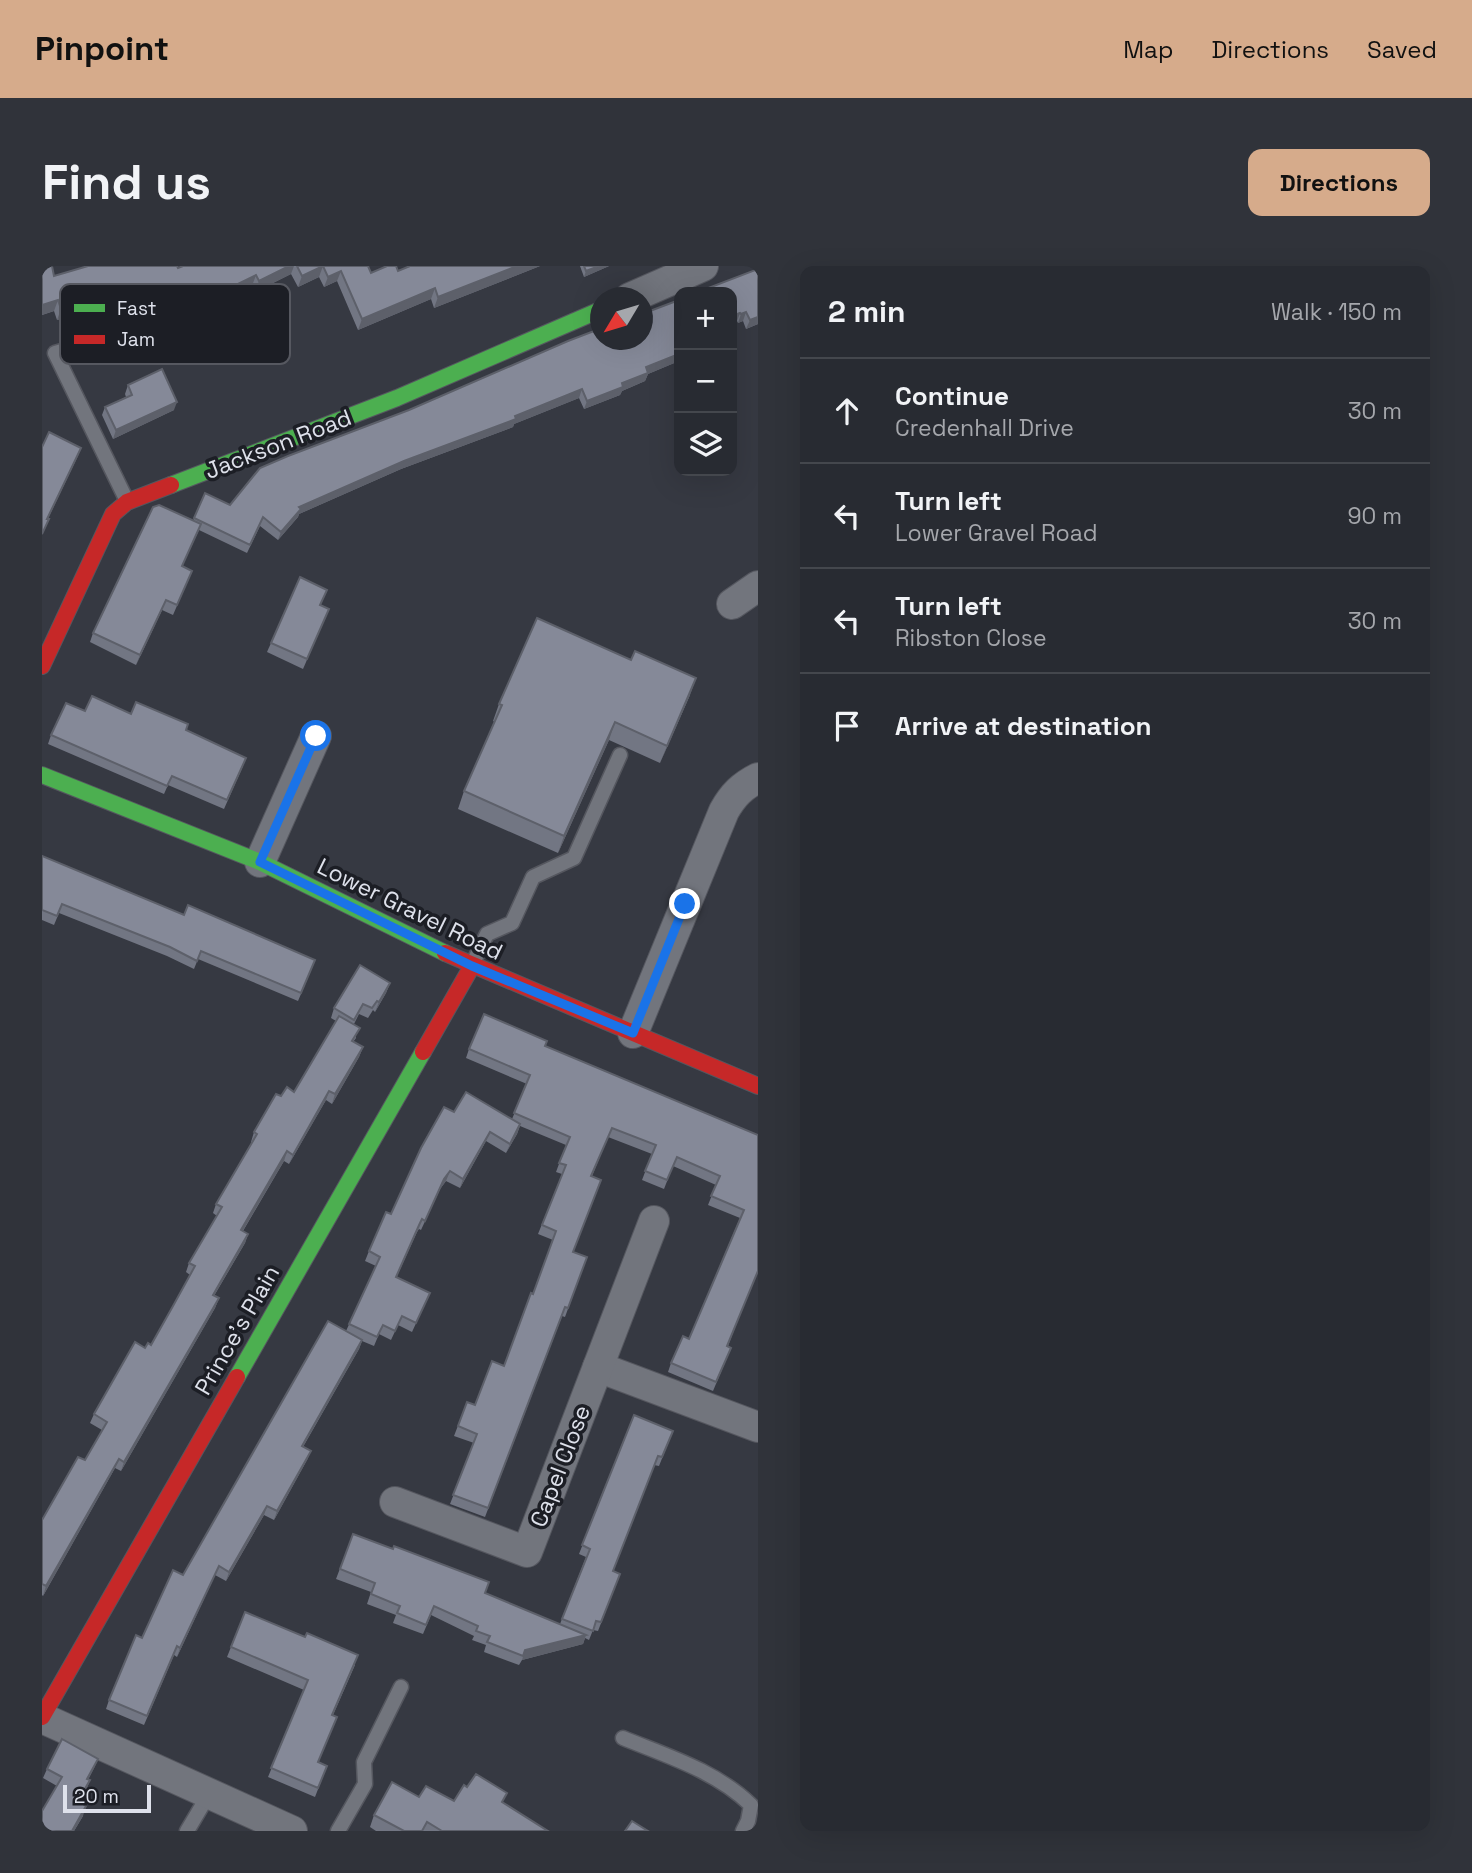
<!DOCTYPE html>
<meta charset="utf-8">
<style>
body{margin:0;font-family:"Space Grotesk",sans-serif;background:#30333a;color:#f1f3f6}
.controls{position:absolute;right:21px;top:21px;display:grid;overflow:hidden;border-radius:14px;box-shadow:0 7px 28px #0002}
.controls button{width:63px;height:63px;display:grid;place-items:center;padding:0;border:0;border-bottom:2px solid #44474d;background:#282b32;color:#f1f3f6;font:35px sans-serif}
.compass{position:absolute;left:548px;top:21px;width:63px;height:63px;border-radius:50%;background:#282b32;box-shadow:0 7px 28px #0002;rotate:232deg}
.scale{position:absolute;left:21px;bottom:18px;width:88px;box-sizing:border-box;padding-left:7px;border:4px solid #dee1eb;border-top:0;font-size:19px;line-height:24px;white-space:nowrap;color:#dee1eb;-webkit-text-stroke:5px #1c1e25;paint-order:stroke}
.stop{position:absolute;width:21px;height:21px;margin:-16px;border:5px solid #1a73e8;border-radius:50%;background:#fff}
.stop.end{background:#1a73e8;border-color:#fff;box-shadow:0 2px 7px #0008}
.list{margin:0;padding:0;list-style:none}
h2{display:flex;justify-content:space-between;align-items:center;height:91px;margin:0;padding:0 28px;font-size:30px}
h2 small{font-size:23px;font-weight:400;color:#a5a7ac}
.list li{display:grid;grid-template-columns:46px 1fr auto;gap:21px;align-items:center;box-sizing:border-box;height:105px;padding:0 28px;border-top:2px solid #44474d}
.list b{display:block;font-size:26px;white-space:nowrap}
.list p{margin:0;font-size:23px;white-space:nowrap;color:#a5a7ac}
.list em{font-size:23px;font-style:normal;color:#a5a7ac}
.icon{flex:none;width:38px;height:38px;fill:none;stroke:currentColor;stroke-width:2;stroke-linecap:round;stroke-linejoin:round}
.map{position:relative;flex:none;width:716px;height:1565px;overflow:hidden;border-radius:14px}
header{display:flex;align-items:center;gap:42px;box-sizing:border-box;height:98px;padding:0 35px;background:#d6ab8b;color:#111}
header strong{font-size:33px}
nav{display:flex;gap:38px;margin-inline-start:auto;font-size:24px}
.intro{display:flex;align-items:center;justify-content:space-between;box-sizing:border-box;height:168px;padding:0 42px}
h1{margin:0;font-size:49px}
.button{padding:18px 32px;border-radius:14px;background:#d6ab8b;color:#111;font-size:24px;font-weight:700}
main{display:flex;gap:42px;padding:0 42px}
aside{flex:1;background:#282b32;border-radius:14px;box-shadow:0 7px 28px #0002}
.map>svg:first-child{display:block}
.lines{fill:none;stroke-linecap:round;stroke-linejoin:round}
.lane-casing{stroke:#55575f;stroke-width:17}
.street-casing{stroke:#55575f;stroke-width:32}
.fast-casing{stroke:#55575f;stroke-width:18}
.jam-casing{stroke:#55575f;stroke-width:18}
.lane{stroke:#72757d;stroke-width:14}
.street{stroke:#72757d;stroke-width:30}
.fast{stroke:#4caf50;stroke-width:16}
.jam{stroke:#c62828;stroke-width:16}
.wall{fill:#727683}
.shaded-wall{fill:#5d606a}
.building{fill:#858998;stroke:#5d606a;stroke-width:2}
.route{stroke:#1a73e8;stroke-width:9}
.labels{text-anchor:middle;stroke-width:7;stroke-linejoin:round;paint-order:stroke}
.street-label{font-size:23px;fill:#dee1eb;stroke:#1c1e25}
.key{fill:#1c1e25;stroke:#565860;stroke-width:2}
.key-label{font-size:19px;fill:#dee1eb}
</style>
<header>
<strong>Pinpoint</strong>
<nav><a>Map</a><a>Directions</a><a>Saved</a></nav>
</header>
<div class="intro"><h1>Find us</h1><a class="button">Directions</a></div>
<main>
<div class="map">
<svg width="716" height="1565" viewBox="0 0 716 1565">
<rect width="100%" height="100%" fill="#363942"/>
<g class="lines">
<g class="lane-casing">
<g id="lane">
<polyline points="72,70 13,87 85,235"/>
<polyline points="430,699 445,668 470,657 491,611 532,592 578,489"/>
<path d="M581,1472c44,18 93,33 128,67l-3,16 -5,10"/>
<polyline points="145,1565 167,1528"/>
<polyline points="296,1565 323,1518 322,1496 359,1421"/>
</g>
</g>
<g class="street-casing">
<g id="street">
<polyline points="588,32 661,0"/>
<polyline points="690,338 716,320"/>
<polyline points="218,596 274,470"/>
<path d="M591,767l91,-222c9,-16 18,-25 34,-33"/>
<polyline points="556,1101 716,1161"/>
<polyline points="353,1236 485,1286 612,955"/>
<polyline points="0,1452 250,1565"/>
</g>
</g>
<g class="fast-casing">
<g id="fast">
<polyline points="129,219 355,132 558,44"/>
<polyline points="0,509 218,596 403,687"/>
<polyline points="195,1111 381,786"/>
</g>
</g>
<g class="jam-casing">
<g id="jam">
<polyline points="0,400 71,248 85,236 129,219"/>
<polyline points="403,687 716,820"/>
<polyline points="381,786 430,700"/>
<polyline points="0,1451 195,1111"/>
</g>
</g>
<use href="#lane" class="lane"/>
<use href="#street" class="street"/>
<use href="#fast" class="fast"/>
<use href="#jam" class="jam"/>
</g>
<g class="wall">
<polygon points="0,0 12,10 136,2 141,0 326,0 329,7 356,5 498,0 392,42 389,33 316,64 295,15 282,21 277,11 256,21 249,8 213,26 210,20 156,47 152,40 112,58 99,30 15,54 12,45 0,49"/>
<polygon points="538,0 567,0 542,11"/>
<polygon points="716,3 716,58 704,63 701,55 696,57 695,55 690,57 690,26"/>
<polygon points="637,34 637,95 606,108 603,115 580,125 578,129 542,143 537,132 472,158 471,161 359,203 257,248 256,251 236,274 218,260 205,287 157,264 140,300 150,305 131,349 120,344 94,399 48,376 51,367 151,255 163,227 188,239 367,144 553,67"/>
<polygon points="86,119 132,144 71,173 60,149 63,141 84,131 83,128"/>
<polygon points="287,343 261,403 225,386 229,377"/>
<polygon points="648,429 618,497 567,474 516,587 416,543 422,525 453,456 451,455 457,438"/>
<polygon points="43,445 89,448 144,464 201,500 182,543 126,519 122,528 6,478 9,469"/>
<polygon points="0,590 270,702 256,735 156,693 152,703 125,690 17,647 12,659 0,654"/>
<polygon points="348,717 344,727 333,746 331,744 326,752 317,748 312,758 314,772 311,776 321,781 317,791 290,838 284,834 247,898 242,895 201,965 206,968 203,977 172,1030 177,1032 173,1042 79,1205 73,1202 1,1330 0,1329 0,1254 43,1194 60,1164 48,1157 52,1148 103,1082 109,1079 148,1009 144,1006 147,997 175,950 171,947 174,938 210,877 209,876 212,866 239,830 252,826 294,755 289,752 292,742"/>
<polygon points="503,780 716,869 698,1048 686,1080 689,1082 671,1125 626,1106 629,1097 647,1073 698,952 666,939 674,919 631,900 622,923 600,914 610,888 566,871 550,910 531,986 545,991 523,1051 520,1050 443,1251 408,1238 432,1177 412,1170 425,1136 433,1139 462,1100 491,1028 511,974 496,968 520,908 514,906 524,879 478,860 475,868 464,887 444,875 418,922 404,915 398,923 379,964 377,963 375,966 354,1012 388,1027 370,1066 356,1059 349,1074 337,1068 332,1080 320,1075 317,1083 261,1181 269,1185 265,1194 232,1254 222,1249 184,1315 173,1309 135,1391 132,1389 102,1459 64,1443 67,1434 100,1372 141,1309 304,1065 334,1000 323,995 327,985 412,846 470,853 485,818 424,792 427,783"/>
<polygon points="592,1149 631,1165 617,1200 612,1199 571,1305 578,1308 556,1365 551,1364 547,1374 543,1372 541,1378 480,1394 477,1399 442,1386 444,1379 430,1374 432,1370 389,1349 381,1368 351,1357 354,1349 325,1338 329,1326 294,1313 311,1268 443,1327 518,1358 544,1291 537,1288"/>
<polygon points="189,1381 313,1399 291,1449 291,1461 276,1496 285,1500 273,1531 226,1511 262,1424 185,1391"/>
<polygon points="56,1493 52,1502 46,1514 48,1514 44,1524 37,1536 41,1550 32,1565 0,1565 15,1520 1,1512 5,1503"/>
<polygon points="377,1531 412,1535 462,1537 506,1565 334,1565 328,1561 332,1549"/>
</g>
<g class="shaded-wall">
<polygon points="247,0 252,0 249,8 213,26 217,15"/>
<polygon points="281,0 277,11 256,21 260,10"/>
<polygon points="475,0 498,0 392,42 396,31"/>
<polygon points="557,0 567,0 542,11 544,5"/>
<polygon points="299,5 295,15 282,21 286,11"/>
<polygon points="214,9 210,20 156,47 159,36"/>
<polygon points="103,19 99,30 15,54 19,43"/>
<polygon points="393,22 389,33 316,64 320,53"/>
<polygon points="156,29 152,40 112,58 116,47"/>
<polygon points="16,34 12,45 0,49 0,39"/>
<polygon points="704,46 701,55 696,57 699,48"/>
<polygon points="698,47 695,55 690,57 690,50"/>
<polygon points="716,51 716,58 704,63 708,54"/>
<polygon points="637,88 637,95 606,108 603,115 580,125 578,129 542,143 545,135 580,117 604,101"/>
<polygon points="540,123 537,132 472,158 471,161 359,203 257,248 256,251 236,274 239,266 257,241 362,195"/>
<polygon points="135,136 132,144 71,173 74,164"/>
<polygon points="39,182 36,190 2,261 5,253"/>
<polygon points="124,334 120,344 94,399 98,389"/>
<polygon points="654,412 648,429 618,497 625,480"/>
<polygon points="573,456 567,474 516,587 522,570"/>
<polygon points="348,717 344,727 333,746 337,736"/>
<polygon points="321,781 317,791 290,838 293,828"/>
<polygon points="287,825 284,834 247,898 251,889"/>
<polygon points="478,858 475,868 464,887 468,878"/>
<polygon points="448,866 444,875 418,922 421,913"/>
<polygon points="245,885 242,895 196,973 199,964"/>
<polygon points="408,905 404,915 398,923 379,964 402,913"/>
<polygon points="206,968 203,977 167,1038 171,1029"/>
<polygon points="177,1032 173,1042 79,1205 82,1196"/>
<polygon points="320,1074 317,1083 256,1189 260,1180"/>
<polygon points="269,1185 265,1194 232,1254 235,1245"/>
<polygon points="77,1193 73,1202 1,1330 4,1320"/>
<polygon points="225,1240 222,1249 184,1315 187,1306"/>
<polygon points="177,1300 173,1309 135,1391 138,1382"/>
<polygon points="544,1369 541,1378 480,1394 483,1384"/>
<polygon points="56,1493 52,1502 41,1523 45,1513"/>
<polygon points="48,1514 44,1524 32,1545 36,1535"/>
<polygon points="44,1540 41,1550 32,1565 30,1565"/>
</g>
<g class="building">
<polygon points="0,0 10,0 12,10 46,0 135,0 136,2 141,0 247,0 217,15 214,9 159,36 156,29 116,47 103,19 19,43 16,34 0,39"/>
<polygon points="255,0 326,0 329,7 345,0 354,0 356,5 368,0 475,0 396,31 393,22 320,53 299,5 286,11 281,0 260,10"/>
<polygon points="542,0 557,0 544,5"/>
<polygon points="716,3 716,51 708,54 704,46 699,48 698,47 690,50 690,26 656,26"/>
<polygon points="637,34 637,88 604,101 606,107 580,117 581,121 545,135 540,123 473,150 474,153 362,195 257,241 259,243 239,266 221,251 208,279 152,252 163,227 188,239 218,202 246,190 367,144 526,75 552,65 553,67 558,65 558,74 600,74 600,48"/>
<polygon points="120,103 135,136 74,164 63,141 90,129 86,119"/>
<polygon points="7,166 39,182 5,253 7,253 0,268 0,181"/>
<polygon points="117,239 159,258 140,300 150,305 135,339 124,334 98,389 51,367 111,241"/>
<polygon points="258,311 285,324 278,339 287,343 265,393 229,377"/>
<polygon points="495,352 589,394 593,385 654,412 625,480 573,456 522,570 422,525 460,439 457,438"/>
<polygon points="50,430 89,448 94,436 146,458 144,464 204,492 185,534 130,510 125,520 9,469 24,437 43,445"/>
<polygon points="0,590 142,649 146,639 273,694 259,727 159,685 155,695 128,681 20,638 15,650 0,644"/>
<polygon points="318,699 348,717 337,736 335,735 330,742 321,738 312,754 292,742"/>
<polygon points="442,748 505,775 503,780 716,869 716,1005 685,1080 689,1082 674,1116 629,1097 641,1070 647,1073 702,944 669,930 678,910 635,891 625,914 603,905 614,879 570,862 549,910 559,914 531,986 545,991 526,1042 523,1041 446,1242 411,1229 435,1168 416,1160 425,1136 433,1139 450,1095 462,1100 489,1027 491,1028 514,965 500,959 524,899 517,897 528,871 472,847 488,809 427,783"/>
<polygon points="297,750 318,762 310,775 321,781 293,828 287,825 251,889 245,885 199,964 206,968 171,1029 177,1032 82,1196 77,1193 4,1320 0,1318 0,1254 36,1191 43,1194 65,1156 52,1148 93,1076 103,1082 106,1077 109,1079 131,1040 153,1000 147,997 180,941 174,938 215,868 212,866 234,828 239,830 245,821 252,826"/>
<polygon points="424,826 478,858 468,878 448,866 421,913 408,905 402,913 383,955 380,953 378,957 354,1011 388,1027 374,1057 360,1050 353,1065 341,1059 335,1071 307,1058 338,991 327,985 344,946 349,948 379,882 402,841 412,846"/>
<polygon points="286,1055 320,1074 260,1180 269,1185 235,1245 225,1240 187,1306 177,1300 138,1382 135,1380 105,1450 67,1434 94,1369 100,1372 131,1304 141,1309"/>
<polygon points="592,1149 631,1165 620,1191 616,1190 571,1305 578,1308 559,1356 554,1355 551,1365 520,1353 548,1283 540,1279"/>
<polygon points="311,1268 351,1283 352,1280 447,1316 443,1327 544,1369 483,1384 481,1390 445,1376 448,1370 434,1365 436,1360 392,1340 384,1359 355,1347 358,1340 329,1328 333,1317 298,1303"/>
<polygon points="203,1346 263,1371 265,1367 316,1389 290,1449 295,1451 276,1496 285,1500 276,1522 229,1502 266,1414 189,1381"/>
<polygon points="20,1473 56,1493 45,1513 48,1514 36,1535 44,1540 30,1565 0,1565 0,1545 20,1511 5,1503"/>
<polygon points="434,1508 465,1527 460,1536 506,1565 400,1565 385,1556 380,1565 362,1565 332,1549 350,1516 377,1531 384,1520 412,1535 422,1519 425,1521"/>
<polygon points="590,1555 606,1565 583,1565"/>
</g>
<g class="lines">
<polyline class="route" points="274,470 218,596 430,700 591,767 643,638"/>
</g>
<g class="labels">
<g class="street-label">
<text transform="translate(236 178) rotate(-21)" y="8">Jackson Road</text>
<text transform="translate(368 643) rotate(26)" y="8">Lower Gravel Road</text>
<text transform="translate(195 1064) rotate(-60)" y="8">Prince's Plain</text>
<text transform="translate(518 1200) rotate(-69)" y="8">Capel Close</text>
</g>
</g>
<rect x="18" y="18" width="230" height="80" rx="10" class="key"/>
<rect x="32" y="38" width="31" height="8" fill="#4caf50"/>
<rect x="32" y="69" width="31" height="9" fill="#c62828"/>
<g class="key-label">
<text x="75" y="49">Fast</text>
<text x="75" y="80">Jam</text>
</g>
</svg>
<div class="controls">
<button>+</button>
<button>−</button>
<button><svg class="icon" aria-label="layers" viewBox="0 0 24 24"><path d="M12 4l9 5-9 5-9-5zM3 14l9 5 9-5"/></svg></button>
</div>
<svg class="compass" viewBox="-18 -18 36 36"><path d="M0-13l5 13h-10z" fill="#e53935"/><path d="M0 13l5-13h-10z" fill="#a5a7ac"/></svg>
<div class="scale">20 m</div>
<div class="stop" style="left:274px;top:470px"></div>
<div class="stop end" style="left:643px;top:638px"></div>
</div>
<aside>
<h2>2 min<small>Walk · 150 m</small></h2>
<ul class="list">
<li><svg class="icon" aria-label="ahead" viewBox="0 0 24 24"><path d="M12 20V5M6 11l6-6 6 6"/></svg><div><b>Continue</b><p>Credenhall Drive</p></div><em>30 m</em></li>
<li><svg class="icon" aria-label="left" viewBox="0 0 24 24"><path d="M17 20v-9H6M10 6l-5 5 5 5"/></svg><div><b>Turn left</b><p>Lower Gravel Road</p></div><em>90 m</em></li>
<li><svg class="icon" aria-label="left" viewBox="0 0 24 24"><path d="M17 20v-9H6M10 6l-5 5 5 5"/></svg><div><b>Turn left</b><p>Ribston Close</p></div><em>30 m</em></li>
<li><svg class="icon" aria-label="arrive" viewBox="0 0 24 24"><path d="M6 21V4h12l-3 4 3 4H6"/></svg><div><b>Arrive at destination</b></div></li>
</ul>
</aside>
</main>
